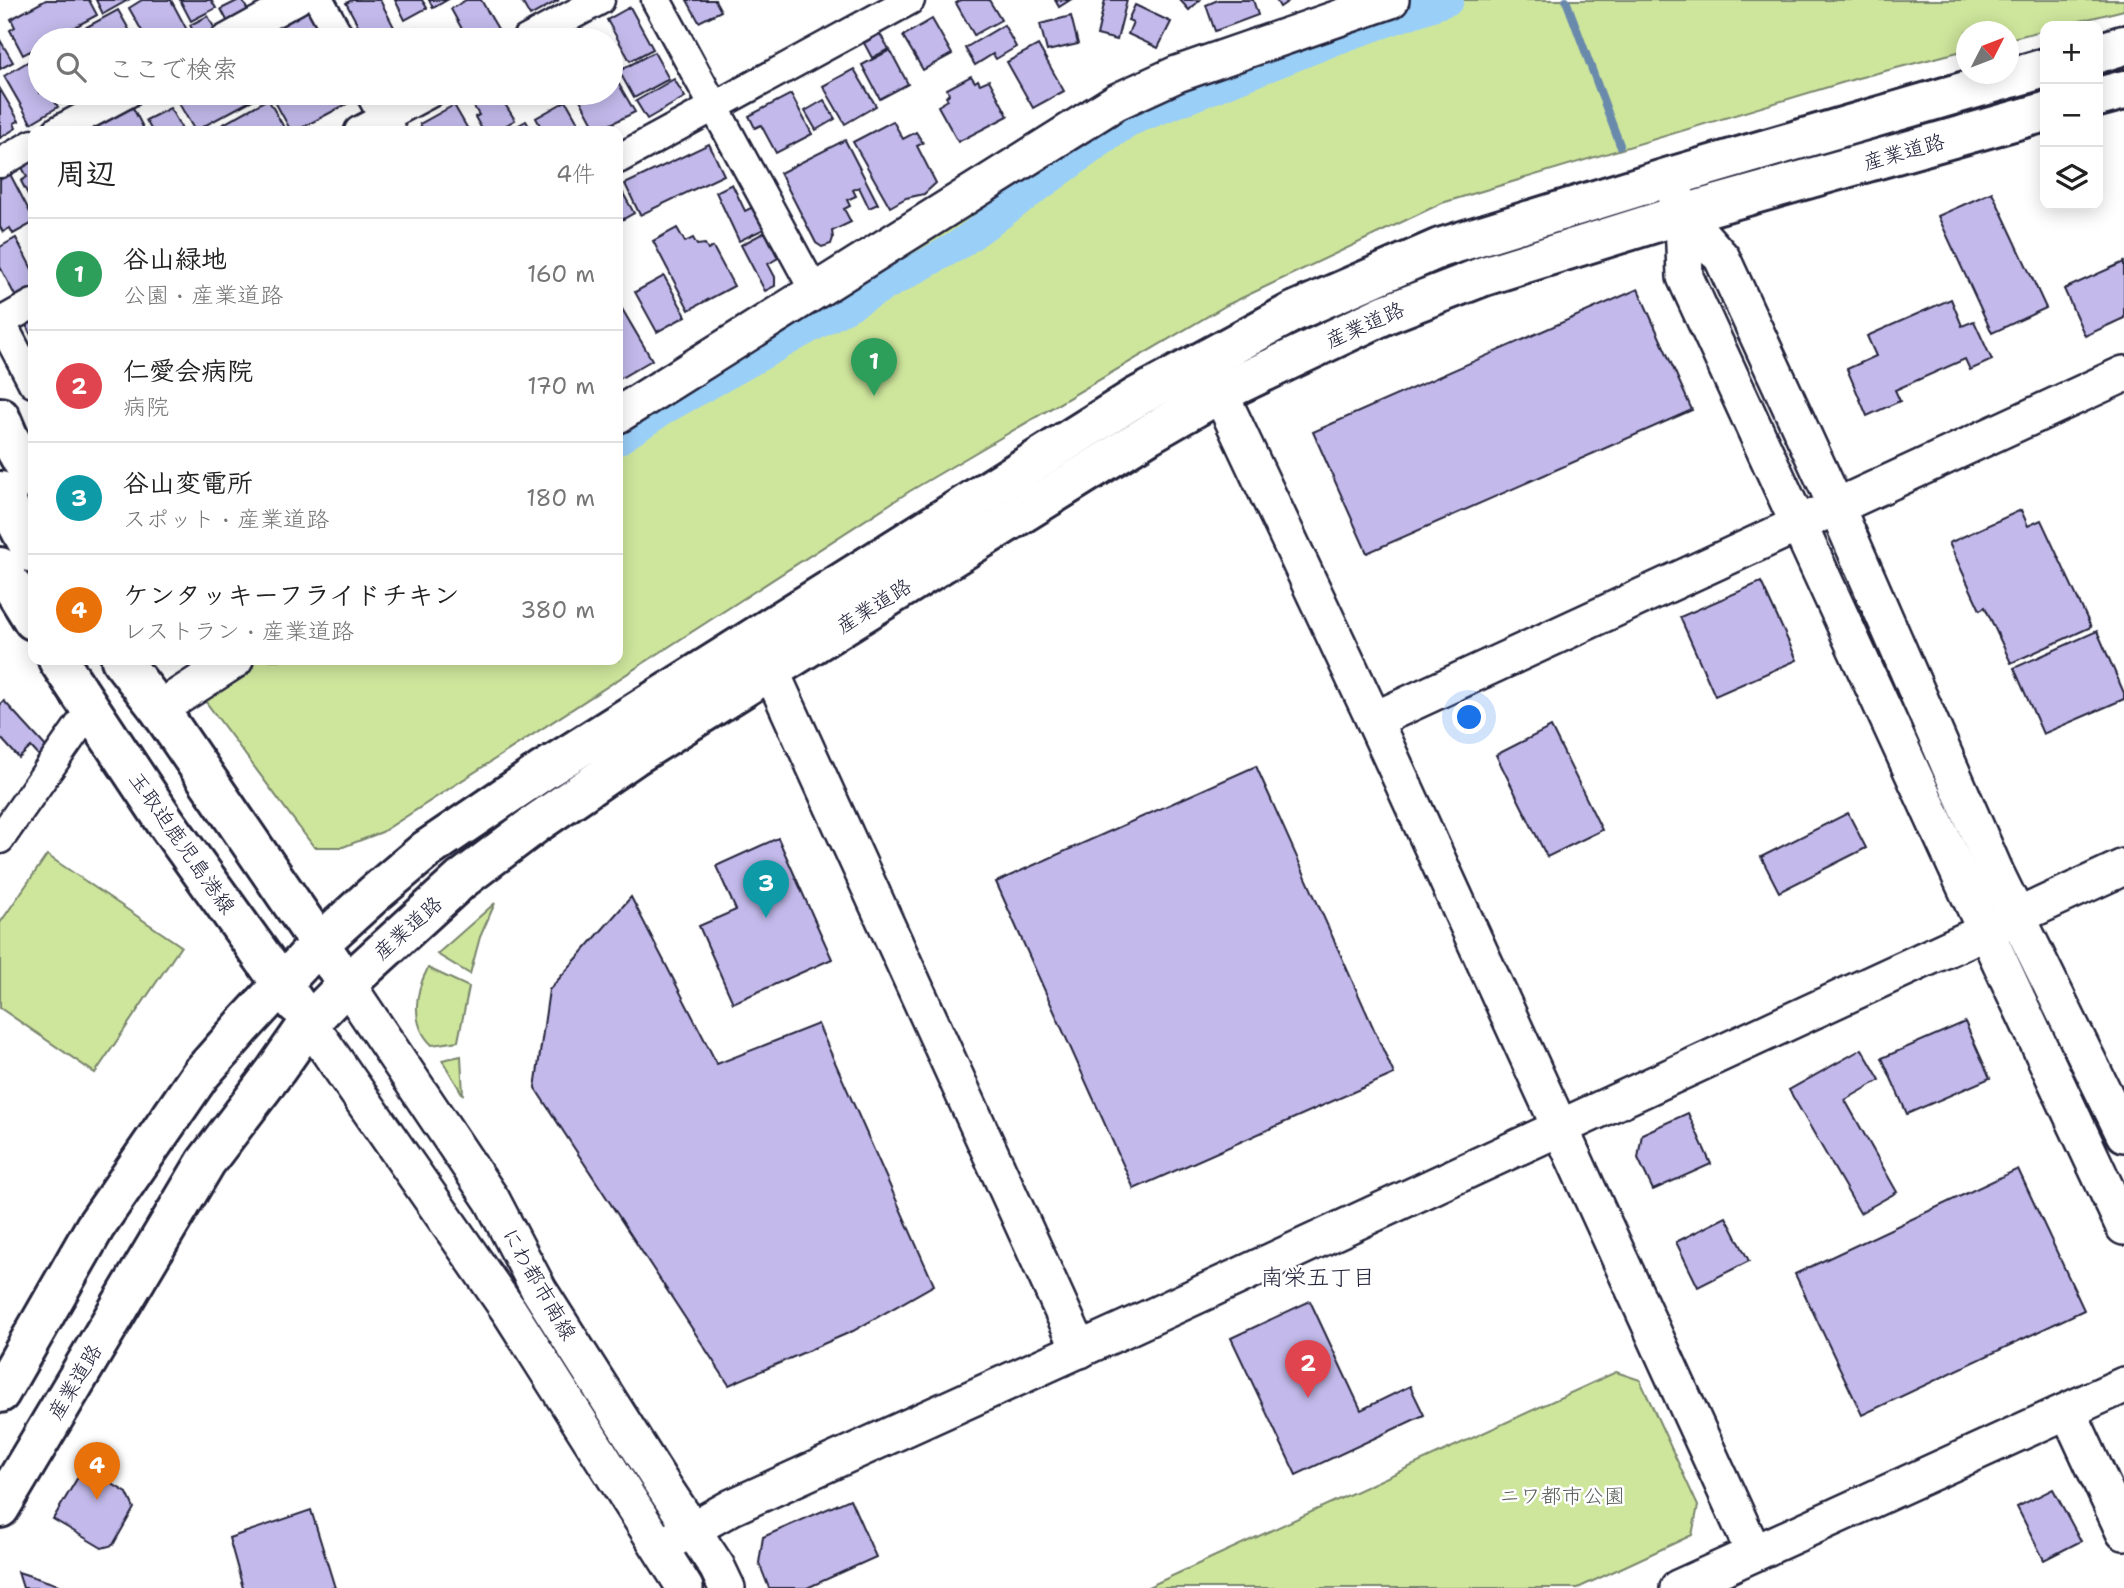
<!DOCTYPE html>
<html lang="ja">
<meta charset="utf-8">
<style>
body{margin:0;font-family:"Shantell Sans","Klee One",sans-serif;background:#f2f2f2;color:#222}
.controls{position:absolute;right:21px;top:21px;display:grid;overflow:hidden;border-radius:14px;box-shadow:0 4px 18px #0003}
.controls button{width:63px;height:63px;display:grid;place-items:center;padding:0;border:0;border-bottom:2px solid #e0e0e0;background:#fff;color:#222;font:35px sans-serif}
.compass{position:absolute;left:1956px;top:21px;width:63px;height:63px;border-radius:50%;background:#fff;box-shadow:0 4px 18px #0003;rotate:48deg}
.you{position:absolute;left:1470px;top:718px;width:24px;height:24px;margin:-18px;border:5px solid #fff;border-radius:50%;background:#1a73e8;box-shadow:0 0 0 10px #1a73e833}
.badge{display:grid;place-items:center;width:46px;height:46px;border-radius:50%;background:#d1495b;color:#fff;font-size:23px;font-weight:700}
.pin{position:absolute;translate:-50% -58px;filter:drop-shadow(0 2px 4px #0008)}
.pin::after{content:'';position:absolute;top:37px;width:24px;height:21px;background:inherit;clip-path:polygon(0 0,100% 0,50% 100%)}
.list{margin:0;padding:0;list-style:none}
h2{display:flex;justify-content:space-between;align-items:center;height:91px;margin:0;padding:0 28px;font-size:30px}
h2 small{font-size:23px;font-weight:400;color:#767676}
.list li{display:grid;grid-template-columns:46px 1fr auto;gap:21px;align-items:center;box-sizing:border-box;height:112px;padding:0 28px;border-top:2px solid #e0e0e0}
.list b{display:block;font-size:26px;white-space:nowrap}
.list p{margin:0;font-size:23px;white-space:nowrap;color:#767676}
.list em{font-size:23px;font-style:normal;color:#767676}
.icon{flex:none;width:38px;height:38px;fill:none;stroke:currentColor;stroke-width:2;stroke-linecap:round;stroke-linejoin:round}
.map{position:relative;flex:none;width:2124px;height:1588px;overflow:hidden}
.search{position:absolute;background:#fff;box-shadow:0 4px 18px #0003;left:28px;top:28px;width:595px;height:77px;display:flex;align-items:center;gap:18px;box-sizing:border-box;padding:0 24px;border-radius:38px;color:#767676;font-size:26px}
.panel{position:absolute;background:#fff;box-shadow:0 4px 18px #0003;left:28px;top:126px;width:595px;height:539px;border-radius:14px}
.map>svg:first-child{display:block}
.green{fill:#cee69c;stroke:#78846c;stroke-width:2}
.lines{fill:none;stroke-linecap:round;stroke-linejoin:round}
.stream{stroke:#6a8aac;stroke-width:8}
.canal{stroke:#9acff8;stroke-width:30}
.building{fill:#c3baeb;stroke:#22223b;stroke-width:2}
.minor-casing{stroke:#22223b;stroke-width:33}
.tertiary-casing{stroke:#22223b;stroke-width:40}
.secondary-casing{stroke:#22223b;stroke-width:44}
.minor{stroke:#fff;stroke-width:28}
.tertiary{stroke:#fff;stroke-width:35}
.secondary{stroke:#fff;stroke-width:38}
.labels{text-anchor:middle;stroke-width:5;stroke-linejoin:round;paint-order:stroke}
.street-label{font-size:21px;fill:#22223b;stroke:#fff}
.park-label{font-size:21px;fill:#565d58;stroke:#fff}
.neighbourhood-label{font-size:23px;fill:#22223b;stroke:#fff}
</style>
<div class="map">
<svg width="2124" height="1588" viewBox="0 0 2124 1588">
<rect width="100%" height="100%" fill="#fff"/>
<filter id="ink" filterUnits="userSpaceOnUse"><feTurbulence type="fractalNoise" baseFrequency=".0143" numOctaves="2"/><feDisplacementMap in="SourceGraphic" scale="14" xChannelSelector="R" yChannelSelector="G"/><feConvolveMatrix kernelMatrix="1 2 1 2 8 2 1 2 1" color-interpolation-filters="sRGB"/></filter>
<g filter="url(#ink)">
<g class="green">
<polygon points="1431,0 2124,0 2124,10 2060,26 2045,26 2045,30 2009,39 2008,32 1966,32 1966,50 1858,78 1442,203 1227,305 910,491 382,832 343,847 314,847 200,694 255,660 618,660 618,432 1126,116 1337,32"/>
<polygon points="47,855 181,946 95,1073 0,1008 0,923"/>
<polygon points="495,903 480,937 470,974 437,954"/>
<path d="M428,968l41,19 -11,54 -26,4c-22,-21 -17,-53 -4,-77z"/>
<polygon points="461,1056 463,1095 442,1060"/>
<polygon points="1616,1372 1640,1380 1698,1506 1692,1535 1578,1588 1146,1588"/>
</g>
<g class="lines">
<polyline class="stream" points="1566,0 1620,145"/>
<polyline class="canal" points="618,440 665,409 957,246 1128,122 1338,39 1449,0"/>
</g>
<g class="building">
<polygon points="46,0 89,0 97,15 51,40 40,40 40,46 23,55 10,30 15,27 11,19"/>
<polygon points="96,0 128,0 103,14"/>
<polygon points="142,0 171,0 187,30 168,40 147,40 129,8"/>
<polygon points="180,0 211,0 216,8 191,21"/>
<polygon points="239,0 242,0 251,16 231,28 221,9"/>
<polygon points="352,0 380,0 395,29 375,40 366,40 346,3"/>
<polygon points="395,0 422,0 427,8 405,20"/>
<polygon points="429,0 447,0 433,8"/>
<polygon points="466,0 481,0 498,29 479,40 468,40 451,9"/>
<polygon points="521,0 559,0 530,16"/>
<polygon points="687,0 715,0 721,11 699,22"/>
<polygon points="961,0 989,0 1001,20 974,35 956,3"/>
<polygon points="1055,0 1070,0 1059,7"/>
<polygon points="1105,0 1127,0 1117,40 1097,35"/>
<polygon points="1180,0 1200,0 1189,10"/>
<polygon points="1218,0 1253,0 1258,15 1215,31 1206,5"/>
<polygon points="1276,0 1290,0 1280,7"/>
<polygon points="1135,5 1171,22 1158,48 1128,34 1133,22 1128,20"/>
<polygon points="630,7 653,49 630,61 607,20"/>
<polygon points="303,8 308,11 325,40 282,40 273,25"/>
<polygon points="118,10 135,40 89,40 83,29"/>
<polygon points="208,16 217,33 203,40 198,40 190,25"/>
<polygon points="1071,16 1078,44 1047,51 1040,24"/>
<polygon points="932,19 952,54 923,70 903,36"/>
<polygon points="1004,25 1016,47 996,59 993,54 975,65 965,48"/>
<polygon points="415,28 422,40 390,40"/>
<polygon points="880,34 889,49 872,58 864,43"/>
<polygon points="0,40 13,62 0,69"/>
<polygon points="1038,45 1064,91 1033,108 1007,62"/>
<polygon points="890,50 908,84 880,99 862,65"/>
<polygon points="611,51 619,66 611,70"/>
<polygon points="654,52 669,79 634,98 619,71"/>
<polygon points="31,60 40,76 40,93 50,93 58,107 31,123 4,76"/>
<polygon points="854,69 876,106 845,124 823,86"/>
<polygon points="614,76 635,112 597,131 578,96 584,93 611,93 611,78"/>
<polygon points="971,76 975,82 978,80 980,84 989,80 1008,116 958,142 938,106 948,100 946,97 949,94 947,89"/>
<polygon points="674,79 685,97 647,119 636,101"/>
<polygon points="0,89 19,121 14,123 16,128 0,138"/>
<polygon points="191,93 253,93 256,98 195,131 177,100"/>
<polygon points="283,93 353,93 356,99 296,131 291,131 273,98"/>
<polygon points="466,93 498,93 515,120 496,131 483,131 475,117 479,115"/>
<polygon points="791,94 812,134 776,153 761,125 755,128 749,116"/>
<polygon points="268,99 286,131 216,131 215,129"/>
<polygon points="824,100 835,119 816,130 805,111"/>
<polygon points="566,101 583,131 543,131 536,118"/>
<polygon points="131,104 145,131 97,131 94,124"/>
<polygon points="454,105 469,131 424,131 420,124"/>
<polygon points="170,108 183,131 152,131 146,120"/>
<polygon points="526,121 532,131 508,131"/>
<polygon points="893,121 903,139 916,132 923,143 917,146 936,183 924,194 906,198 890,207 853,142"/>
<polygon points="845,140 878,204 869,208 859,187 853,190 856,196 847,200 850,206 844,209 851,222 832,231 833,238 831,244 822,247 816,243 780,173"/>
<polygon points="709,144 724,175 640,215 625,184"/>
<polygon points="33,161 33,204 21,181 27,177 22,167"/>
<polygon points="10,174 33,218 33,223 13,234 10,228 3,232 0,227 0,180"/>
<polygon points="618,184 634,213 618,222"/>
<polygon points="732,184 745,211 753,207 764,229 739,241 716,192"/>
<polygon points="1992,192 2046,308 1992,333 1938,216"/>
<polygon points="677,228 685,242 693,238 697,245 705,244 708,250 713,247 734,286 689,310 653,241"/>
<polygon points="765,232 778,258 768,264 775,277 775,286 765,291 741,245"/>
<polygon points="16,238 33,271 33,295 19,303 0,267 0,247"/>
<polygon points="2124,262 2124,318 2085,336 2064,289"/>
<polygon points="664,276 686,316 657,332 635,292"/>
<polygon points="1638,289 1692,410 1367,553 1313,432"/>
<polygon points="1951,299 1962,326 1974,321 1992,360 1970,370 1965,359 1895,390 1900,401 1867,416 1847,369 1876,356 1867,336"/>
<polygon points="618,302 652,360 619,379 618,377"/>
<polygon points="33,321 33,339 26,325"/>
<polygon points="2021,510 2028,526 2041,520 2091,627 2011,663 1985,607 1980,610 1949,543"/>
<polygon points="1761,582 1797,660 1715,696 1680,617"/>
<polygon points="2097,631 2124,693 2124,699 2043,734 2014,668"/>
<polygon points="4,701 48,749 40,757 31,747 19,758 0,737 0,705"/>
<polygon points="1551,727 1602,830 1547,857 1496,755"/>
<polygon points="1256,766 1394,1074 1134,1189 996,882"/>
<polygon points="1848,813 1866,848 1779,892 1761,857"/>
<polygon points="778,838 832,959 733,1003 699,926 736,910 716,866"/>
<polygon points="631,897 717,1064 818,1024 934,1285 853,1331 729,1385 535,1088 549,990"/>
<polygon points="1965,1022 1990,1078 1907,1114 1882,1058"/>
<polygon points="1862,1049 1880,1080 1845,1100 1897,1192 1860,1213 1789,1090"/>
<polygon points="1688,1113 1711,1164 1653,1190 1638,1158 1642,1134"/>
<polygon points="2018,1169 2084,1310 1862,1415 1795,1274"/>
<polygon points="1726,1217 1749,1261 1698,1287 1676,1242"/>
<polygon points="1310,1301 1361,1410 1410,1386 1424,1415 1296,1475 1231,1338"/>
<polygon points="84,1467 127,1493 134,1508 113,1545 102,1548 53,1519"/>
<polygon points="2053,1489 2081,1541 2044,1560 2017,1507"/>
<polygon points="850,1499 876,1557 807,1588 769,1588 759,1563 763,1537"/>
<polygon points="311,1510 335,1588 243,1588 229,1538"/>
<polygon points="18,1572 68,1588 23,1588"/>
</g>
<g class="lines">
<g class="minor-casing">
<g id="minor">
<polyline points="319,0 341,40"/>
<polyline points="656,0 814,290"/>
<polyline points="224,40 297,0"/>
<polyline points="526,40 600,0"/>
<polyline points="370,93 391,131"/>
<polyline points="57,131 128,93"/>
<polyline points="359,131 430,93"/>
<polyline points="618,159 910,0"/>
<polyline points="0,163 33,144"/>
<polyline points="0,320 33,383"/>
<polyline points="1,322 33,304"/>
<polyline points="0,839 90,710"/>
</g>
</g>
<g class="tertiary-casing">
<g id="tertiary">
<polyline points="1673,187 1683,214 1685,277 1965,887 2124,1227"/>
<polyline points="1683,214 1722,258 1836,506 1996,873 2124,1134"/>
<polyline points="1220,393 1374,720 1754,1553"/>
<polyline points="618,415 1116,102 1177,74 1391,0"/>
<polyline points="771,671 1080,1350"/>
<polyline points="159,709 235,660"/>
<polyline points="1374,720 2124,374"/>
<polyline points="347,984 492,1200 539,1290 662,1484 717,1567 727,1588"/>
<polyline points="309,1023 510,1312 685,1588"/>
<polyline points="2068,1411 2124,1532"/>
<polyline points="660,1547 732,1507 1127,1328 2124,867"/>
<polyline points="1678,1588 2124,1385"/>
</g>
</g>
<g class="secondary-casing">
<g id="secondary">
<polyline points="2098,53 2124,45"/>
<polyline points="2098,97 2124,90"/>
<polyline points="0,417 9,438 33,480"/>
<polyline points="0,491 33,553"/>
<polyline points="0,567 33,620"/>
<polyline points="58,660 165,821 296,1004"/>
<polyline points="121,660 159,709 334,965"/>
<polyline points="0,1393 95,1227 200,1075 243,1026 319,944 374,894 426,850 544,770 1135,398 1293,312 1440,248 1670,177 2045,68"/>
<polyline points="0,1508 206,1162 276,1070 309,1023 347,984 461,880 538,822 634,756 1149,434 1220,393 1289,360 1386,314 1484,276 1683,214 2045,112"/>
</g>
</g>
<use href="#minor" class="minor"/>
<use href="#tertiary" class="tertiary"/>
<use href="#secondary" class="secondary"/>
</g>
</g>
<g class="labels">
<g class="street-label">
<text transform="translate(1904 152) rotate(-16)" y="7">産業道路</text>
<text transform="translate(1365 325) rotate(-24)" y="7">産業道路</text>
<text transform="translate(874 606) rotate(-32)" y="7">産業道路</text>
<text transform="translate(182 843) rotate(55)" y="7">玉取迫鹿児島港線</text>
<text transform="translate(408 928) rotate(-42)" y="7">産業道路</text>
<text transform="translate(539 1284) rotate(60)" y="7">にわ都市南線</text>
<text transform="translate(75 1382) rotate(-59)" y="7">産業道路</text>
</g>
<g class="park-label">
<text x="1562" y="1503">ニワ都市公園</text>
</g>
<g class="neighbourhood-label">
<text x="1318" y="1285">南栄五丁目</text>
</g>
</g>
</svg>
<div class="controls">
<button>+</button>
<button>−</button>
<button><svg class="icon" aria-label="layers" viewBox="0 0 24 24"><path d="M12 4l9 5-9 5-9-5zM3 14l9 5 9-5"/></svg></button>
</div>
<svg class="compass" viewBox="-18 -18 36 36"><path d="M0-13l5 13h-10z" fill="#e53935"/><path d="M0 13l5-13h-10z" fill="#767676"/></svg>
<div class="you"></div>
<div class="pin badge" style="left:874px;top:396px;background:#2e9e5b">1</div>
<div class="pin badge" style="left:1308px;top:1398px;background:#e0444e">2</div>
<div class="pin badge" style="left:766px;top:918px;background:#0f9aa8">3</div>
<div class="pin badge" style="left:97px;top:1500px;background:#e8710a">4</div>
<div class="search"><svg class="icon" aria-label="search" viewBox="0 0 24 24"><circle cx="10" cy="10" r="6"/><path d="M15 15l6 6"/></svg>ここで検索</div>
<section class="panel">
<h2>周辺<small>4件</small></h2>
<ul class="list">
<li><span class="badge" style="background:#2e9e5b">1</span><div><b>谷山緑地</b><p>公園 · 産業道路</p></div><em>160 m</em></li>
<li><span class="badge" style="background:#e0444e">2</span><div><b>仁愛会病院</b><p>病院</p></div><em>170 m</em></li>
<li><span class="badge" style="background:#0f9aa8">3</span><div><b>谷山変電所</b><p>スポット · 産業道路</p></div><em>180 m</em></li>
<li><span class="badge" style="background:#e8710a">4</span><div><b>ケンタッキーフライドチキン</b><p>レストラン · 産業道路</p></div><em>380 m</em></li>
</ul>
</section>
</div>
